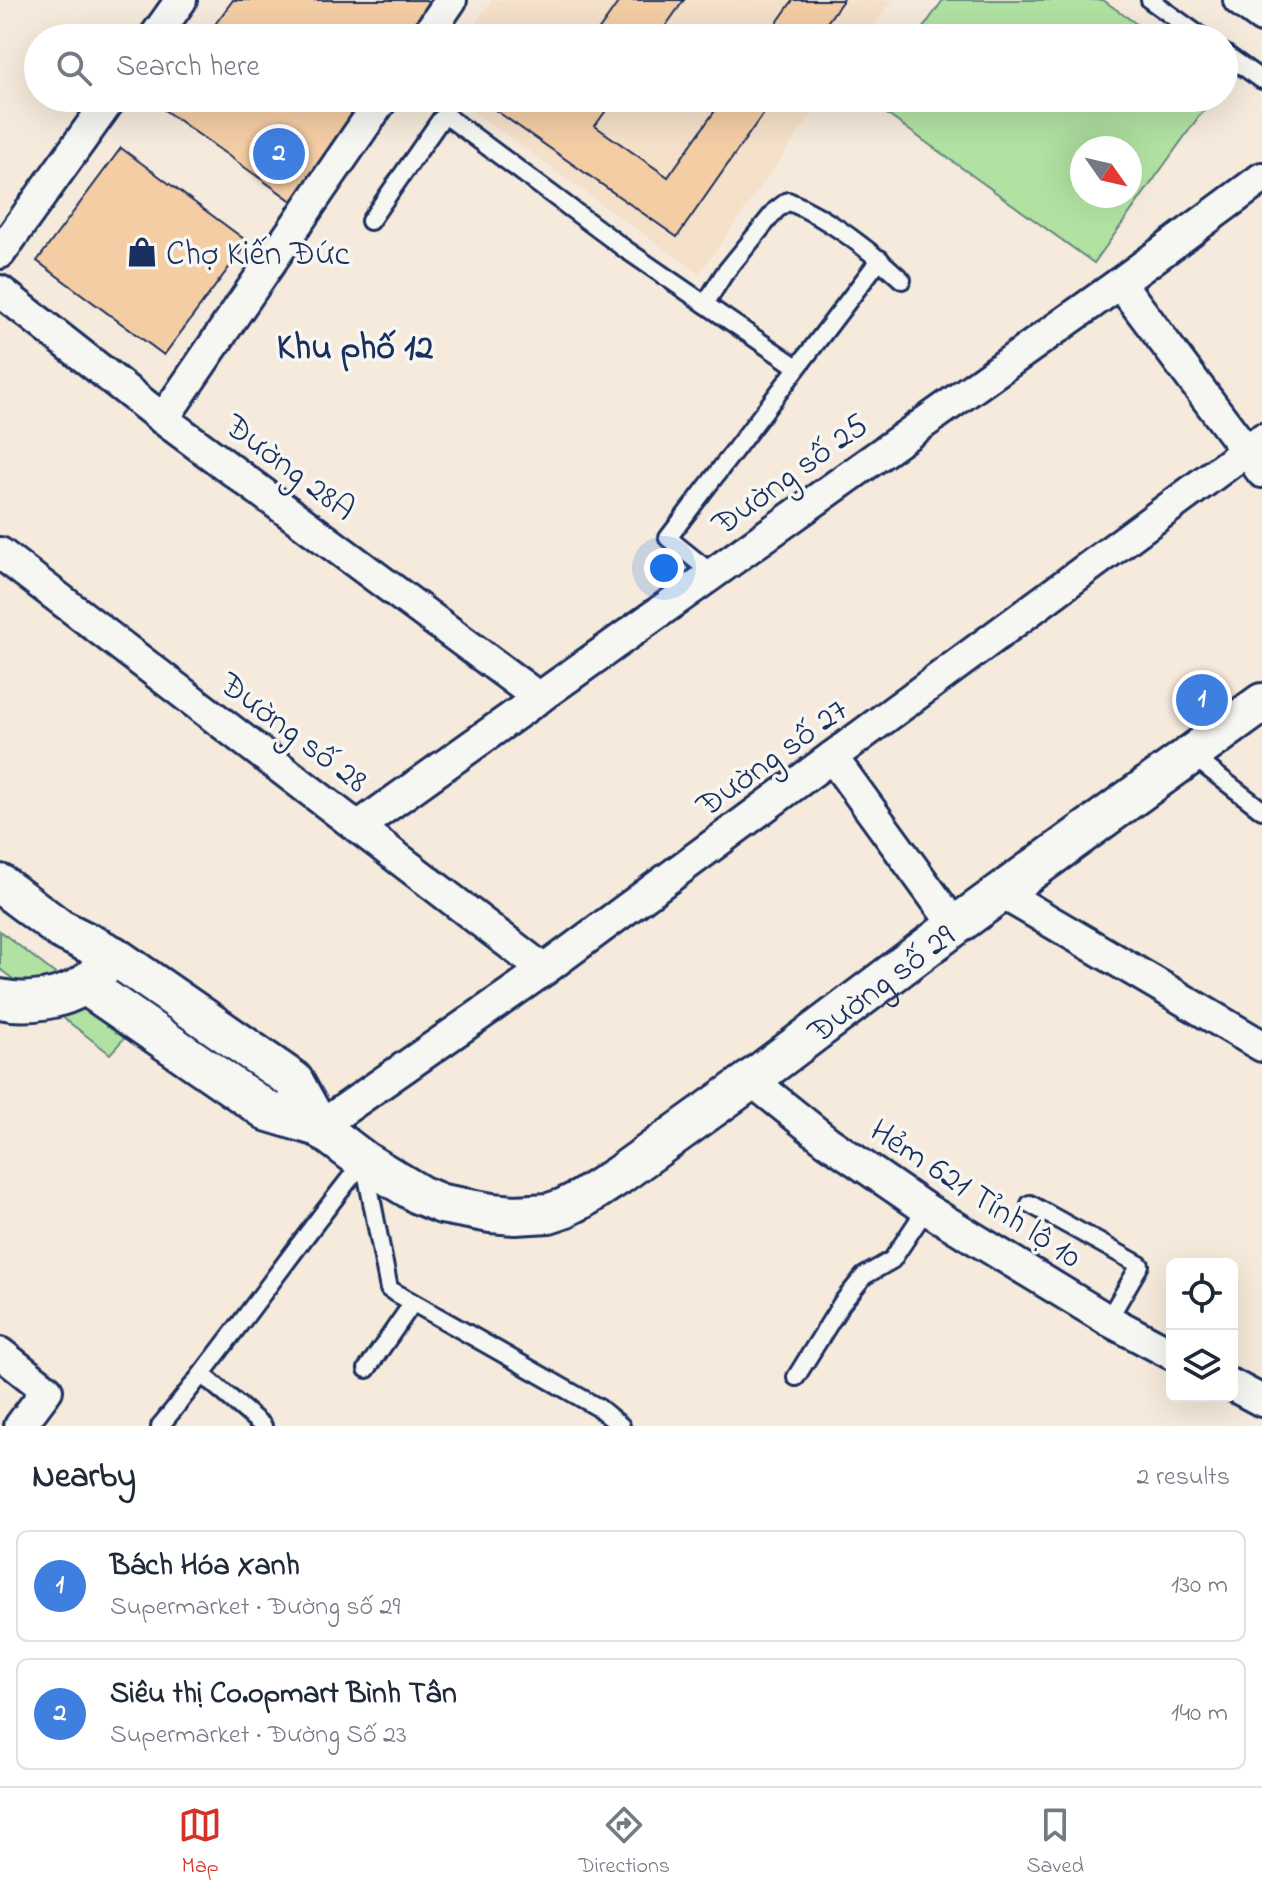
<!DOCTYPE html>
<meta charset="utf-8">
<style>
body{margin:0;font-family:"Indie Flower",sans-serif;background:#f2f2f3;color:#1f2937}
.controls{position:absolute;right:24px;bottom:24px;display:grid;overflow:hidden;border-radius:12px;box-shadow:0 8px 32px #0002}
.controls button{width:72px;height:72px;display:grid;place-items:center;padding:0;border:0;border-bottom:2px solid #e0e1e3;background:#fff;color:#1f2937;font:40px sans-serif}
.compass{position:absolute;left:1070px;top:136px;width:72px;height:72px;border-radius:50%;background:#fff;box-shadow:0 8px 32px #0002;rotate:124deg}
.you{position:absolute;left:664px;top:568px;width:28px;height:28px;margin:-20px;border:6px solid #fff;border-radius:50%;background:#1a73e8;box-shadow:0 0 0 12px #1a73e833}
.badge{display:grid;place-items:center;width:52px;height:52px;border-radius:50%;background:#d93025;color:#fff;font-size:26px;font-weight:700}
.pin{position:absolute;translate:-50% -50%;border:4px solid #fff;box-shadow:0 2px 8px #0006}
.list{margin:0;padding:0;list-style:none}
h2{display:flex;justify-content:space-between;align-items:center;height:104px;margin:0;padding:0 32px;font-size:34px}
h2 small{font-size:26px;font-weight:400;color:#747a83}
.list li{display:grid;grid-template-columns:52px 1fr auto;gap:24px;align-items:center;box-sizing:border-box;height:112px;margin:0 16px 16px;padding:0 16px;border:2px solid #e0e1e3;border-radius:12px}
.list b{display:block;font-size:30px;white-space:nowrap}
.list p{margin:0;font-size:26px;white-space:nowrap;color:#747a83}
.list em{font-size:26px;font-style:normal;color:#747a83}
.icon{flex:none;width:44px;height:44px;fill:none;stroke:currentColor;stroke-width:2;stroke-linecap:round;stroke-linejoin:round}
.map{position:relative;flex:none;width:1262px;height:1426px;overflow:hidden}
.search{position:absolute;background:#fff;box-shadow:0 8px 32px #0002;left:24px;right:24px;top:24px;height:88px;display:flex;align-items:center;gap:20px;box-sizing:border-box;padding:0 28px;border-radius:44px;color:#747a83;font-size:30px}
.sheet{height:360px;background:#fff}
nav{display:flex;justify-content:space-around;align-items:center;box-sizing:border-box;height:112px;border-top:2px solid #e0e1e3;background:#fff;font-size:22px;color:#747a83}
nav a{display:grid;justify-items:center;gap:4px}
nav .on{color:#d93025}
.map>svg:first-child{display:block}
.built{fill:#f5e1ca}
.green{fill:#b1e2a2;stroke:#668880;stroke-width:2;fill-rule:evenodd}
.building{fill:#f4cda4;stroke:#1b2f5e;stroke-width:2}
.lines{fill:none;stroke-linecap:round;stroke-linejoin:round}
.service-casing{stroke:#1b2f5e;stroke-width:22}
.minor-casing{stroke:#1b2f5e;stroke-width:36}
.tertiary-casing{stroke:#1b2f5e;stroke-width:44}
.service{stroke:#f6f6f2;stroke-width:16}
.minor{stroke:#f6f6f2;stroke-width:30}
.tertiary{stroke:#f6f6f2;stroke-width:38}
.labels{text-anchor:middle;stroke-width:7;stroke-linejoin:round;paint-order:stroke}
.poi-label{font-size:34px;fill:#1b2f5e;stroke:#f6f6f2;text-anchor:start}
.street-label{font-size:34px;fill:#1b2f5e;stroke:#f6f6f2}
.neighbourhood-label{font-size:36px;font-weight:bold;fill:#1b2f5e;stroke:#f6f6f2}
</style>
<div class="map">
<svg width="1262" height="1426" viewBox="0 0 1262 1426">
<rect width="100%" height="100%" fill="#f5eadb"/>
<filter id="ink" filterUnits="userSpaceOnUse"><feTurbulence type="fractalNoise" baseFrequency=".0125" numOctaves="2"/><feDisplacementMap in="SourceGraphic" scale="16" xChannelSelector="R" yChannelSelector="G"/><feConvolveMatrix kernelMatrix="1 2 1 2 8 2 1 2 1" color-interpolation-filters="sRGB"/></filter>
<g filter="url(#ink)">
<g class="built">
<polygon points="492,0 893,0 866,38 465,38"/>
<polygon points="454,98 824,98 699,274"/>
</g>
<g class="green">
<polygon points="943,0 1103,0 1156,38 916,38"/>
<path d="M873,98h339l-118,165 -224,-161zM1130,148v48h-48v-48z"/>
<polygon points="0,931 130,1032 110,1054 0,969"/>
</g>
<g class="building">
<polygon points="233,0 426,0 435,7 413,38 205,38"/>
<polygon points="620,0 684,0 657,38 593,38"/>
<polygon points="793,0 843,0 816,38 766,38"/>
<polygon points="161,98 371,98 296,204 156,104"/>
<polygon points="478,98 615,98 595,126 668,177 724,98 774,98 677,237"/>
<polygon points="121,148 248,242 164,355 37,261"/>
</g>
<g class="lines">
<g class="service-casing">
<g id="service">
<polyline points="1150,0 1203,38"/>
<polyline points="1224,53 1262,80"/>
<polyline points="370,221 441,119 448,117 625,249 705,304"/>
<path d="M797,367l-92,-63 19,-30 52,-64 12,-9c39,16 83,50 114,79"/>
<polyline points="713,574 668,538 880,259"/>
<polyline points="1191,755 1262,810"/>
<polyline points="365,1166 389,1289 599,1408 621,1426"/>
<polyline points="1030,1204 1140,1265 1108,1320"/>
<polyline points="367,1369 412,1304"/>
<polyline points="203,1375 263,1426"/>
<polyline points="796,1377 842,1303 864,1276 892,1260 926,1209"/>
<path d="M160,1426c72,-86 134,-179 204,-265"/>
</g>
</g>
<g class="minor-casing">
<g id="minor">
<polyline points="1239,0 1262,17"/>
<polyline points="154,38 181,0"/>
<polyline points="425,38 451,0"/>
<polyline points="0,253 111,98"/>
<polyline points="1120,283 1262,472"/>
<polyline points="0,291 163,419 539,698"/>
<polyline points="163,419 383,98"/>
<polyline points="0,553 544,970"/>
<polyline points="832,757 955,926"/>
<polyline points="358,827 1120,283 1262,178"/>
<polyline points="1002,893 1262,1046"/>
<polyline points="751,1080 827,1141 926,1209 1108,1320 1172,1354"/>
<polyline points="319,1127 544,970 1262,439"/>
<polyline points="0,1353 47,1390 20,1426"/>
<polyline points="1232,1385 1262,1401"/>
</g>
</g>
<g class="tertiary-casing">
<g id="tertiary">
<polyline points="0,884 60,929 114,956 293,1080 319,1127"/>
<path id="s1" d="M85,985l184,127 50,15 45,34 56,34 22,9 49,9 24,2 34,-2 15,-5 18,-9 37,-24 132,-95 204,-154 307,-223"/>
<path d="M0,999c26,6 61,1 84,-14 7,-4 13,-12 19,-18"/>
</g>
</g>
<use href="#service" class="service"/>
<use href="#minor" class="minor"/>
<use href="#tertiary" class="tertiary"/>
</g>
</g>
<defs>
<g id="shop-bare" transform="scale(2.4)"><path d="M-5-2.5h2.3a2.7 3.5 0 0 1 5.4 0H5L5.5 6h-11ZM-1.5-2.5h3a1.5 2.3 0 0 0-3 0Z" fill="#1b2f5e" stroke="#f6f6f2" stroke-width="2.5" paint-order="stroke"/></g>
</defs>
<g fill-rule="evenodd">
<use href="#shop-bare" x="142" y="252"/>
</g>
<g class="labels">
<g class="poi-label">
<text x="166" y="264">Chợ Kiến Đức</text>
</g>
<g class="street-label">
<text transform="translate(291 466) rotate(37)" y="12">Đường 28A</text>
<text transform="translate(789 473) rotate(-36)" y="12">Đường số 25</text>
<text transform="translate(295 731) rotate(37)" y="12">Đường số 28</text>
<text transform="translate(771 756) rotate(-36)" y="12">Đường số 27</text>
<text dy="12" stroke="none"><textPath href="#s1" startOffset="934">Đường số 29</textPath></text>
<text transform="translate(977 1192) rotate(33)" y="12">Hẻm 621 Tỉnh lộ 10</text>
</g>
<g class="neighbourhood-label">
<text x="355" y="358">Khu phố 12</text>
</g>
</g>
</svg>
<div class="controls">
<button><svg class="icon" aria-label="locate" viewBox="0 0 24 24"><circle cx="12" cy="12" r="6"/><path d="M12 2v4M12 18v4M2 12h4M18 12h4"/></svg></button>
<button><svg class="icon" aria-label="layers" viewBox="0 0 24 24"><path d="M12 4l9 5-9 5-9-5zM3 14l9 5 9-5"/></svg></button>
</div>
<svg class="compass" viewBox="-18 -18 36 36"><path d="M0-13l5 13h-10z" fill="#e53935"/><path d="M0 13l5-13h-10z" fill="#747a83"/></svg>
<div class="you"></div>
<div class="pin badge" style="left:1202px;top:700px;background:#3f7fe0">1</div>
<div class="pin badge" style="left:279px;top:154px;background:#3f7fe0">2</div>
<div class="search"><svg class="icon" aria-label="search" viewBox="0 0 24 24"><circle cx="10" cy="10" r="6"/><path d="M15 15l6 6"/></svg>Search here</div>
</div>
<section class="sheet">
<h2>Nearby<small>2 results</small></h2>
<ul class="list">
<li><span class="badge" style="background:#3f7fe0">1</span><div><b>Bách Hóa Xanh</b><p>Supermarket · Đường số 29</p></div><em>130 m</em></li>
<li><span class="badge" style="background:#3f7fe0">2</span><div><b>Siêu thị Co.opmart Bình Tân</b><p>Supermarket · Đường Số 23</p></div><em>140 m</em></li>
</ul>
</section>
<nav>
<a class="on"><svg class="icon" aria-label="map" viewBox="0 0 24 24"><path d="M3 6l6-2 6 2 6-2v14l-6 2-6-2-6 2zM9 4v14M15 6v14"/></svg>Map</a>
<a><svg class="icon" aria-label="directions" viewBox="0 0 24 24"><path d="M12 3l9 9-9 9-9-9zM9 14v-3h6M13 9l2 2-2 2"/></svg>Directions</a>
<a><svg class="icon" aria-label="saved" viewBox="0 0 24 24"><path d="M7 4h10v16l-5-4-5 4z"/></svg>Saved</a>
</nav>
